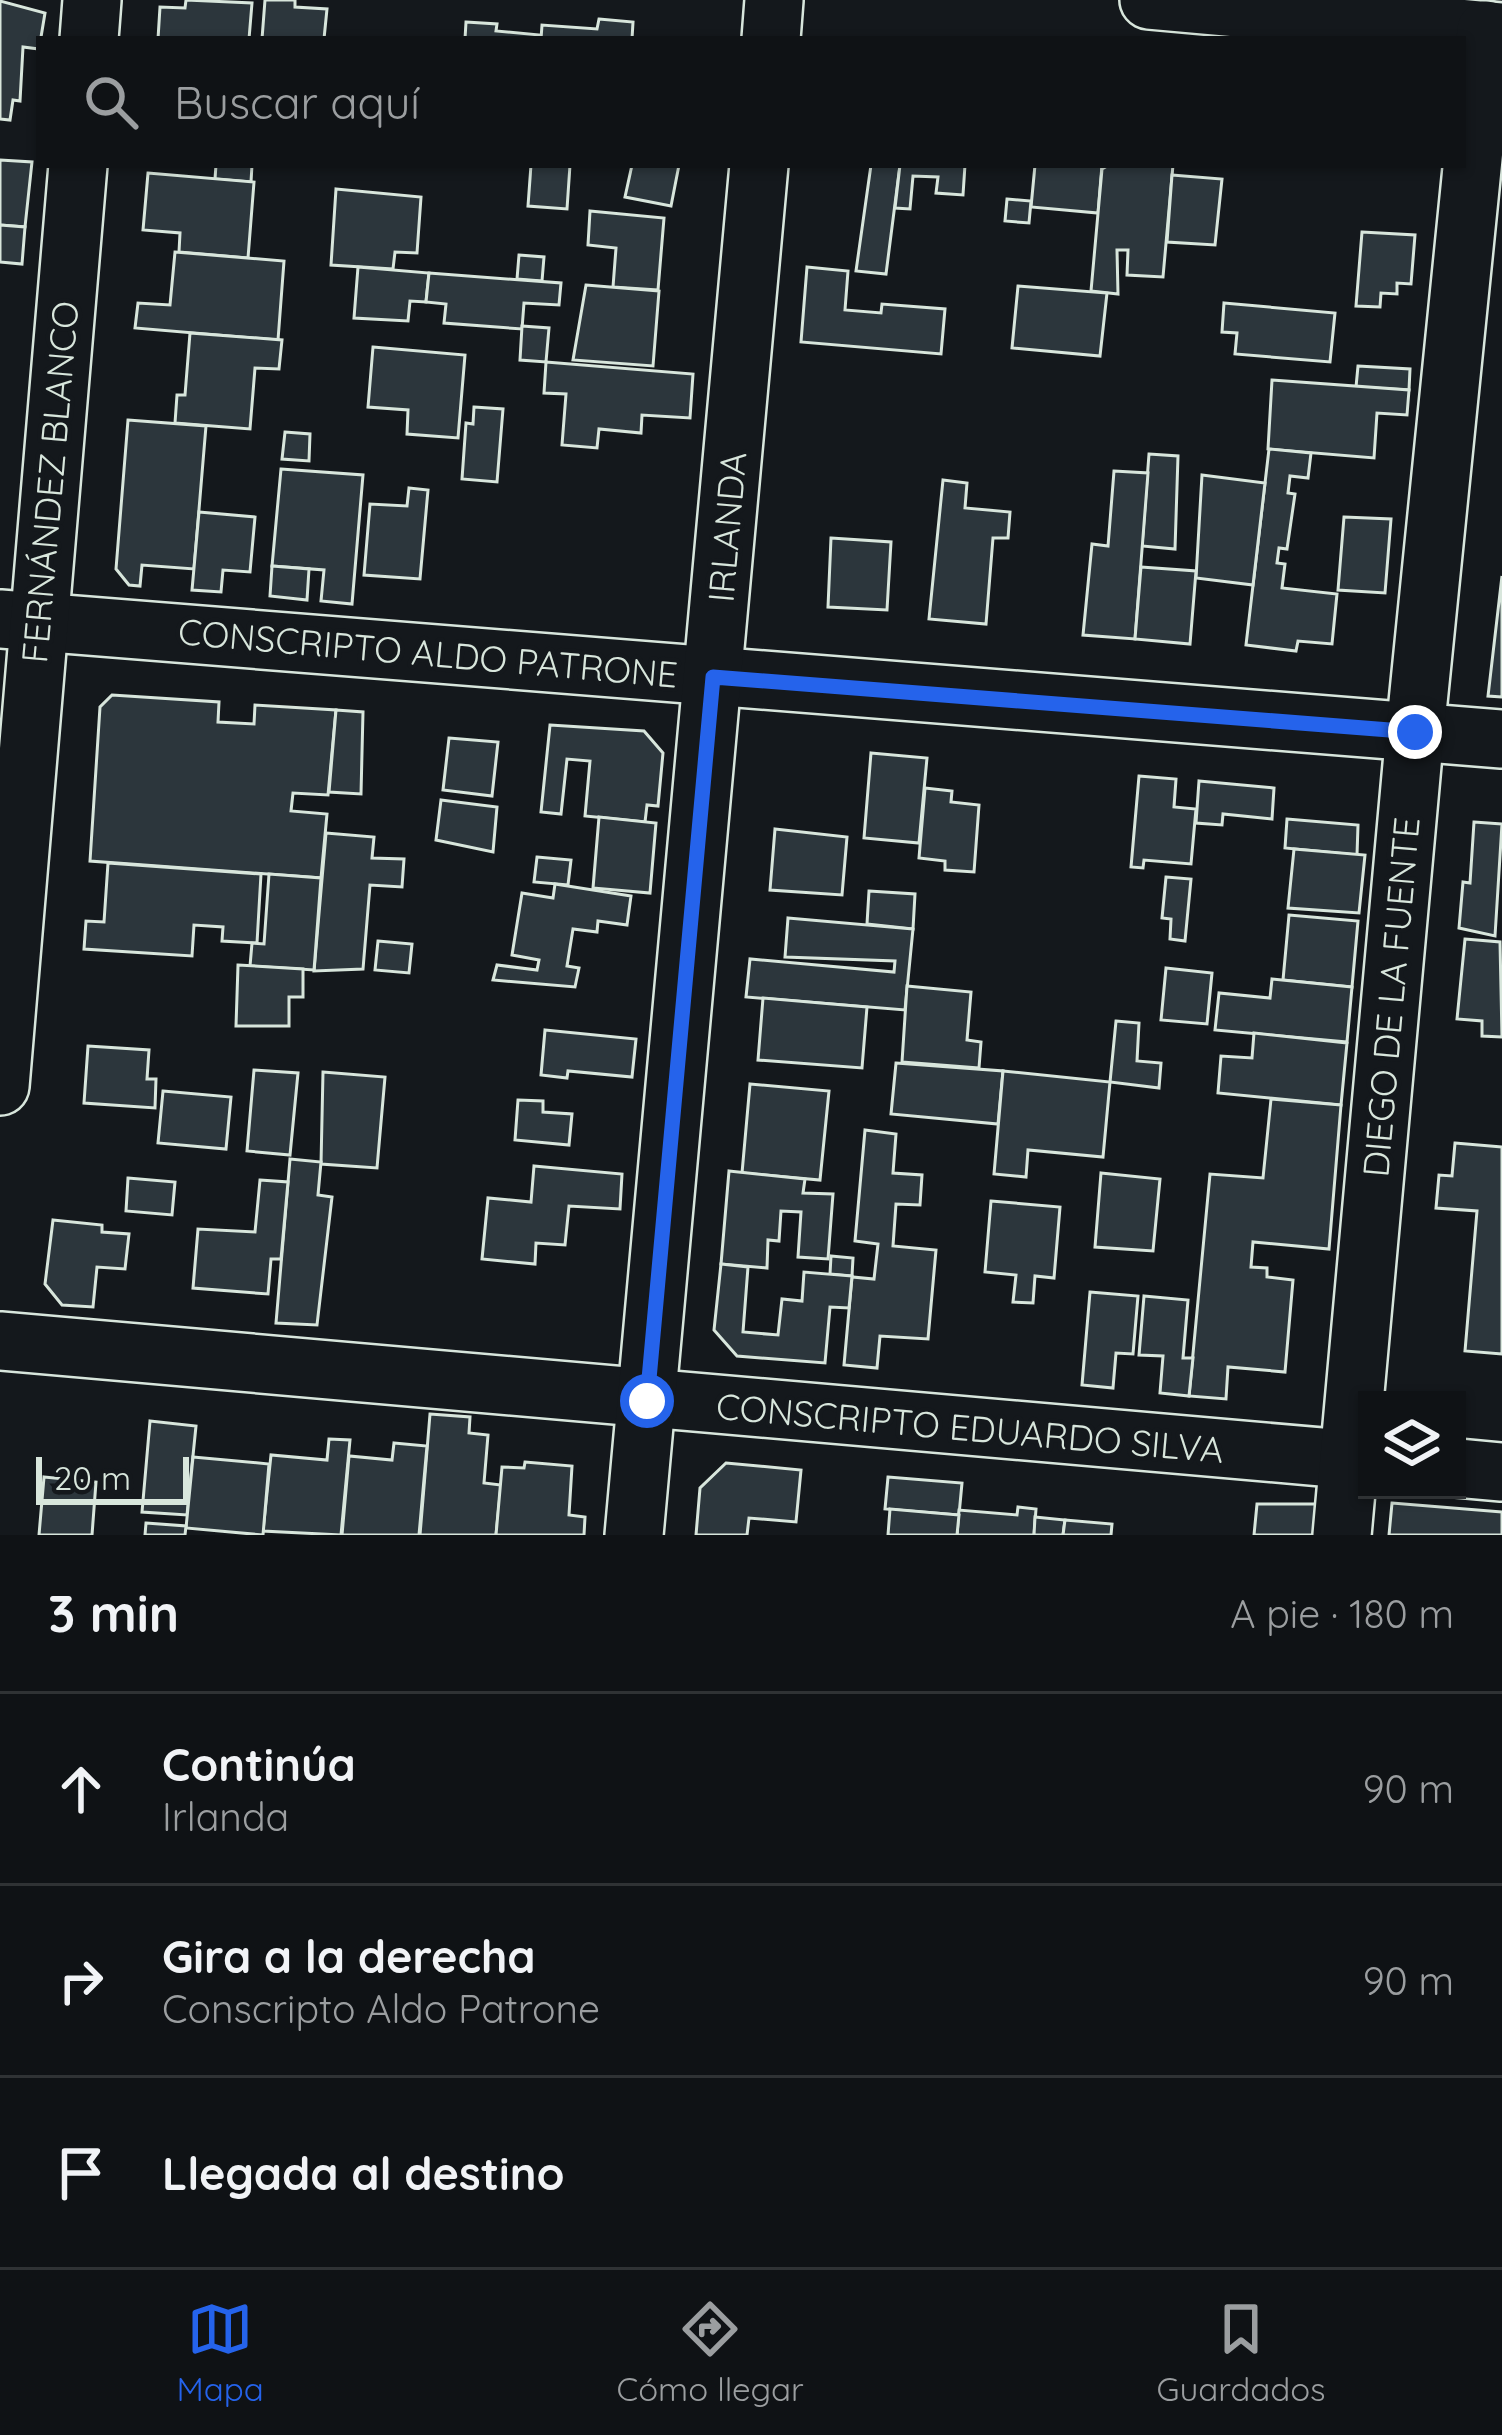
<!DOCTYPE html>
<html lang="es">
<meta charset="utf-8">
<style>
body{margin:0;font-family:Quicksand,sans-serif;background:#181b1e;color:#f1f3f6}
.controls{position:absolute;right:36px;bottom:36px;display:grid;overflow:hidden;border-radius:0px;box-shadow:0 3px 9px #0004}
.controls button{width:108px;height:108px;display:grid;place-items:center;padding:0;border:0;border-bottom:3px solid #2f3234;background:#0f1215;color:#f1f3f6;font:60px sans-serif}
.scale{position:absolute;left:36px;bottom:30px;width:153px;box-sizing:border-box;padding-left:12px;border:6px solid #d8e6dc;border-top:0;font-size:33px;line-height:42px;white-space:nowrap;color:#d8e6dc;-webkit-text-stroke:9px #14181c;paint-order:stroke}
.stop{position:absolute;width:36px;height:36px;margin:-27px;border:9px solid #2563eb;border-radius:50%;background:#fff}
.stop.end{background:#2563eb;border-color:#fff;box-shadow:0 3px 12px #0008}
.list{margin:0;padding:0;list-style:none}
h2{display:flex;justify-content:space-between;align-items:center;height:156px;margin:0;padding:0 48px;font-size:51px}
h2 small{font-size:39px;font-weight:400;color:#9b9ea0}
.list li{display:grid;grid-template-columns:78px 1fr auto;gap:36px;align-items:center;box-sizing:border-box;height:192px;padding:0 48px;border-top:3px solid #2f3234}
.list b{display:block;font-size:45px;white-space:nowrap}
.list p{margin:0;font-size:39px;white-space:nowrap;color:#9b9ea0}
.list em{font-size:39px;font-style:normal;color:#9b9ea0}
.icon{flex:none;width:66px;height:66px;fill:none;stroke:currentColor;stroke-width:2;stroke-linecap:round;stroke-linejoin:round}
.map{position:relative;flex:none;width:1502px;height:1535px;overflow:hidden}
.search{position:absolute;background:#0f1215;box-shadow:0 3px 9px #0004;left:36px;right:36px;top:36px;height:132px;display:flex;align-items:center;gap:30px;box-sizing:border-box;padding:0 42px;border-radius:0px;color:#9b9ea0;font-size:45px}
.sheet{height:732px;background:#0f1215}
nav{display:flex;justify-content:space-around;align-items:center;box-sizing:border-box;height:168px;border-top:3px solid #2f3234;background:#0f1215;font-size:33px;color:#9b9ea0}
nav a{display:grid;justify-items:center;gap:6px}
nav .on{color:#2563eb}
.map>svg:first-child{display:block}
.building{fill:#2c363c;stroke:#d8e6dc;stroke-width:3}
.lines{fill:none;stroke-linecap:round;stroke-linejoin:round}
.minor-casing{stroke:#d8e6dc;stroke-width:62}
.minor{stroke:#14181c;stroke-width:57}
.route{stroke:#2563eb;stroke-width:15}
.labels{text-anchor:middle;stroke-width:9;stroke-linejoin:round;paint-order:stroke}
.street-label{font-size:36px;fill:#d8e6dc;stroke:#14181c}
</style>
<div class="map">
<svg width="1502" height="1535" viewBox="0 0 1502 1535">
<rect width="100%" height="100%" fill="#14181c"/>
<g class="building">
<polygon points="186,0 252,3 249,39 158,39 160,7 185,8"/>
<polygon points="265,0 295,0 295,7 327,9 324,39 262,39"/>
<polygon points="0,1 45,13 39,49 23,47 20,101 13,100 10,120 0,119"/>
<polygon points="599,19 633,22 632,39 541,39 542,25 597,29"/>
<polygon points="466,22 497,24 496,31 540,35 540,39 465,39"/>
<polygon points="0,160 32,162 25,227 0,225"/>
<polygon points="216,165 252,165 251,182 215,179"/>
<polygon points="531,165 570,165 567,209 528,206"/>
<polygon points="632,165 679,165 671,206 625,197"/>
<polygon points="871,165 900,165 886,274 856,271"/>
<polygon points="965,165 963,195 936,193 938,177 913,176 910,209 895,208 900,165"/>
<polygon points="1035,165 1102,165 1098,213 1031,207"/>
<polygon points="1109,165 1173,165 1163,277 1127,275 1128,250 1117,250 1118,294 1091,291 1102,169"/>
<polygon points="148,173 254,182 248,258 179,252 180,233 143,230"/>
<polygon points="1172,175 1222,179 1215,245 1167,242"/>
<polygon points="336,189 421,197 417,253 395,252 393,269 331,265"/>
<polygon points="1007,199 1031,201 1029,223 1005,221"/>
<polygon points="590,211 664,218 658,290 613,287 616,248 588,245"/>
<polygon points="0,225 25,227 22,264 0,262"/>
<polygon points="1362,232 1415,235 1411,284 1397,283 1397,294 1381,293 1380,307 1356,306"/>
<polygon points="175,252 284,261 278,340 135,328 138,303 170,305"/>
<polygon points="519,255 544,257 542,281 517,279"/>
<polygon points="358,267 429,273 426,302 410,301 408,321 354,318"/>
<polygon points="807,267 848,271 845,310 881,313 882,304 945,309 941,354 801,342"/>
<polygon points="429,273 561,283 559,305 524,303 522,329 444,323 446,304 426,302"/>
<polygon points="586,285 659,291 653,366 573,360"/>
<polygon points="1018,286 1107,293 1100,356 1012,348"/>
<polygon points="1224,303 1335,313 1330,362 1235,354 1237,333 1222,332"/>
<polygon points="522,326 549,328 546,362 520,360"/>
<polygon points="190,333 282,340 279,369 255,368 250,429 175,423 177,395 185,395"/>
<polygon points="373,347 465,355 458,438 407,434 408,410 368,407"/>
<polygon points="546,362 693,374 690,418 642,415 641,433 599,429 597,448 562,445 566,394 544,393"/>
<polygon points="1358,366 1410,369 1409,390 1356,387"/>
<polygon points="1272,380 1409,390 1407,415 1377,413 1374,458 1268,449"/>
<polygon points="474,407 503,409 497,482 462,479 466,423 473,424"/>
<polygon points="128,420 206,426 194,569 142,565 140,586 129,585 116,569"/>
<polygon points="285,432 310,434 309,461 282,459"/>
<polygon points="1269,449 1311,453 1308,478 1290,476 1288,493 1295,494 1287,549 1279,548 1277,563 1285,564 1282,588 1337,594 1332,644 1298,641 1296,651 1246,645"/>
<polygon points="1149,454 1178,456 1175,549 1142,546"/>
<polygon points="281,469 363,475 352,604 321,601 324,570 272,566"/>
<polygon points="1114,471 1148,473 1135,639 1083,635 1092,544 1108,546"/>
<polygon points="1202,475 1265,483 1253,585 1196,578"/>
<polygon points="943,480 967,483 965,508 1010,512 1008,538 993,538 986,624 929,619"/>
<polygon points="409,488 428,490 420,579 364,575 370,504 407,506"/>
<polygon points="199,512 255,517 250,572 223,570 221,592 192,590"/>
<polygon points="1344,517 1391,519 1385,593 1338,590"/>
<polygon points="831,538 891,542 887,610 828,607"/>
<polygon points="272,566 309,569 307,600 270,596"/>
<polygon points="1141,567 1196,571 1190,644 1135,639"/>
<polygon points="1502,576 1502,697 1488,696"/>
<polygon points="112,695 219,702 218,722 254,724 255,705 336,710 328,795 293,793 291,811 327,814 321,878 90,861 100,707"/>
<polygon points="336,710 363,712 361,794 329,792"/>
<polygon points="550,725 644,731 663,753 658,806 647,805 645,822 585,816 590,761 567,759 561,814 541,812"/>
<polygon points="449,738 498,742 492,796 443,790"/>
<polygon points="871,753 927,758 919,843 864,838"/>
<polygon points="1139,776 1176,779 1174,807 1196,809 1191,864 1144,860 1143,868 1131,867"/>
<polygon points="1199,781 1274,788 1272,819 1223,814 1222,825 1196,823"/>
<polygon points="925,788 952,791 951,802 979,805 974,872 945,870 945,861 919,858"/>
<polygon points="441,800 497,807 493,852 436,840"/>
<polygon points="599,817 656,823 650,893 593,888"/>
<polygon points="1287,819 1358,825 1357,855 1285,848"/>
<polygon points="1474,822 1502,824 1495,936 1459,928 1463,882 1470,883"/>
<polygon points="775,829 847,837 842,895 770,890"/>
<polygon points="326,833 374,837 372,858 404,859 402,887 370,885 363,969 314,971"/>
<polygon points="1294,849 1365,855 1359,913 1288,908"/>
<polygon points="537,857 571,860 568,885 534,882"/>
<polygon points="108,863 261,874 257,943 222,941 223,927 194,925 192,956 84,949 86,921 104,922"/>
<polygon points="269,874 321,878 314,970 250,966 252,943 264,944"/>
<polygon points="1166,877 1191,879 1185,941 1170,939 1171,919 1162,918"/>
<polygon points="555,884 631,896 627,925 598,921 597,932 573,929 567,966 579,968 575,987 493,980 497,965 537,970 539,960 512,955 522,893 553,898"/>
<polygon points="869,891 915,894 913,929 867,924"/>
<polygon points="1289,915 1358,921 1352,987 1283,980"/>
<polygon points="788,918 913,929 905,1010 746,997 750,959 894,972 895,961 785,957"/>
<polygon points="1465,939 1500,942 1502,1037 1482,1036 1482,1021 1457,1019"/>
<polygon points="378,941 412,944 409,973 375,970"/>
<polygon points="238,965 303,969 303,997 289,997 289,1026 236,1026"/>
<polygon points="1166,968 1212,973 1207,1024 1161,1020"/>
<polygon points="1272,979 1352,987 1347,1042 1215,1030 1219,993 1270,998"/>
<polygon points="907,986 971,992 967,1040 981,1042 979,1068 902,1062"/>
<polygon points="763,998 867,1007 862,1068 758,1060"/>
<polygon points="1116,1021 1139,1023 1137,1061 1161,1063 1159,1088 1110,1082"/>
<polygon points="545,1030 636,1039 632,1077 568,1071 567,1078 541,1075"/>
<polygon points="1254,1033 1347,1043 1341,1105 1218,1093 1221,1056 1252,1058"/>
<polygon points="88,1046 149,1050 147,1079 156,1079 155,1108 84,1103"/>
<polygon points="896,1063 1003,1071 998,1124 891,1114"/>
<polygon points="254,1070 298,1073 290,1155 247,1151"/>
<polygon points="1003,1071 1110,1082 1103,1157 1028,1150 1026,1177 994,1174"/>
<polygon points="323,1072 385,1077 377,1168 321,1164"/>
<polygon points="750,1084 829,1091 820,1180 742,1173"/>
<polygon points="163,1091 231,1097 226,1149 158,1143"/>
<polygon points="1271,1099 1341,1105 1329,1249 1253,1242 1251,1267 1267,1268 1267,1277 1293,1280 1285,1372 1228,1367 1226,1399 1189,1396 1210,1174 1263,1178"/>
<polygon points="518,1100 543,1101 543,1112 572,1114 569,1145 515,1140"/>
<polygon points="865,1130 896,1134 893,1173 922,1175 920,1205 896,1204 893,1246 936,1250 928,1339 880,1336 877,1368 844,1365 852,1277 874,1279 878,1244 855,1241"/>
<polygon points="1455,1143 1502,1147 1502,1354 1465,1351 1477,1211 1436,1208 1439,1175 1452,1176"/>
<polygon points="290,1159 321,1162 318,1195 332,1197 317,1325 276,1323"/>
<polygon points="534,1166 622,1174 620,1209 569,1206 565,1245 536,1243 535,1264 482,1259 488,1198 531,1202"/>
<polygon points="729,1171 805,1179 803,1193 833,1194 828,1259 798,1257 801,1212 781,1211 779,1241 768,1240 767,1268 721,1264"/>
<polygon points="1101,1173 1160,1179 1153,1251 1095,1247"/>
<polygon points="128,1178 175,1182 172,1215 126,1211"/>
<polygon points="260,1180 288,1182 281,1259 271,1259 268,1294 193,1288 198,1229 255,1232"/>
<polygon points="991,1201 1060,1207 1054,1278 1035,1276 1033,1303 1013,1302 1016,1275 985,1272"/>
<polygon points="53,1220 102,1225 102,1232 129,1234 125,1269 97,1267 93,1307 62,1305 45,1284"/>
<polygon points="831,1256 853,1258 852,1276 830,1274"/>
<polygon points="721,1264 748,1267 743,1332 778,1335 782,1299 802,1301 804,1272 852,1276 849,1308 830,1307 825,1363 737,1356 714,1330"/>
<polygon points="1090,1292 1138,1296 1133,1354 1116,1353 1113,1388 1082,1385"/>
<polygon points="1144,1296 1188,1300 1183,1358 1193,1358 1189,1396 1160,1393 1163,1356 1139,1355"/>
<polygon points="430,1414 470,1417 469,1433 488,1435 484,1483 501,1485 496,1535 420,1535"/>
<polygon points="150,1421 196,1426 187,1515 142,1512"/>
<polygon points="329,1439 350,1440 341,1535 263,1531 271,1455 327,1460"/>
<polygon points="394,1443 427,1446 419,1535 342,1535 349,1456 392,1460"/>
<polygon points="193,1457 269,1464 263,1535 186,1528"/>
<polygon points="525,1462 572,1466 569,1515 585,1517 584,1535 496,1535 502,1467 524,1468"/>
<polygon points="726,1463 801,1470 796,1522 749,1518 747,1535 696,1535 700,1488"/>
<polygon points="44,1477 96,1482 92,1535 39,1535"/>
<polygon points="888,1477 962,1483 959,1515 885,1509"/>
<polygon points="1392,1503 1502,1512 1502,1535 1389,1535"/>
<polygon points="1257,1504 1320,1504 1318,1535 1254,1535"/>
<polygon points="1018,1507 1036,1509 1034,1535 957,1535 959,1510 1017,1515"/>
<polygon points="890,1509 959,1515 957,1535 888,1535"/>
<polygon points="1035,1517 1065,1520 1063,1535 1034,1535"/>
<polygon points="1065,1520 1112,1524 1111,1535 1063,1535"/>
<polygon points="146,1523 186,1526 185,1535 145,1535"/>
</g>
<g class="lines">
<g class="minor-casing">
<g id="minor">
<polyline points="1149,0 1502,32"/>
<polyline points="89,39 92,0"/>
<polyline points="771,39 774,0"/>
<polyline points="0,619 1502,739"/>
<polyline points="0,1086 78,165"/>
<polyline points="0,1341 1367,1461"/>
<polyline points="1457,1468 1502,1472"/>
<polyline points="634,1535 759,165"/>
<polyline points="1342,1535 1415,732 1486,30"/>
</g>
</g>
<use href="#minor" class="minor"/>
</g>
<g class="lines">
<polyline class="route" points="647,1401 713,677 1415,732"/>
</g>
<g class="labels">
<g class="street-label">
<text transform="translate(50 482) rotate(-85)" y="13">FERNÁNDEZ BLANCO</text>
<text transform="translate(727 527) rotate(-85)" y="13">IRLANDA</text>
<text transform="translate(428 653) rotate(5)" y="13">CONSCRIPTO ALDO PATRONE</text>
<text transform="translate(1391 997) rotate(-85)" y="13">DIEGO DE LA FUENTE</text>
<text transform="translate(970 1428) rotate(5)" y="13">CONSCRIPTO EDUARDO SILVA</text>
</g>
</g>
</svg>
<div class="controls">
<button><svg class="icon" aria-label="layers" viewBox="0 0 24 24"><path d="M12 4l9 5-9 5-9-5zM3 14l9 5 9-5"/></svg></button>
</div>
<div class="scale">20 m</div>
<div class="stop" style="left:647px;top:1401px"></div>
<div class="stop end" style="left:1415px;top:732px"></div>
<div class="search"><svg class="icon" aria-label="search" viewBox="0 0 24 24"><circle cx="10" cy="10" r="6"/><path d="M15 15l6 6"/></svg>Buscar aquí</div>
</div>
<section class="sheet">
<h2>3 min<small>A pie · 180 m</small></h2>
<ul class="list">
<li><svg class="icon" aria-label="ahead" viewBox="0 0 24 24"><path d="M12 20V5M6 11l6-6 6 6"/></svg><div><b>Continúa</b><p>Irlanda</p></div><em>90 m</em></li>
<li><svg class="icon" aria-label="right" viewBox="0 0 24 24"><path d="M7 20v-9h11M14 6l5 5-5 5"/></svg><div><b>Gira a la derecha</b><p>Conscripto Aldo Patrone</p></div><em>90 m</em></li>
<li><svg class="icon" aria-label="arrive" viewBox="0 0 24 24"><path d="M6 21V4h12l-3 4 3 4H6"/></svg><div><b>Llegada al destino</b></div></li>
</ul>
</section>
<nav>
<a class="on"><svg class="icon" aria-label="map" viewBox="0 0 24 24"><path d="M3 6l6-2 6 2 6-2v14l-6 2-6-2-6 2zM9 4v14M15 6v14"/></svg>Mapa</a>
<a><svg class="icon" aria-label="directions" viewBox="0 0 24 24"><path d="M12 3l9 9-9 9-9-9zM9 14v-3h6M13 9l2 2-2 2"/></svg>Cómo llegar</a>
<a><svg class="icon" aria-label="saved" viewBox="0 0 24 24"><path d="M7 4h10v16l-5-4-5 4z"/></svg>Guardados</a>
</nav>
